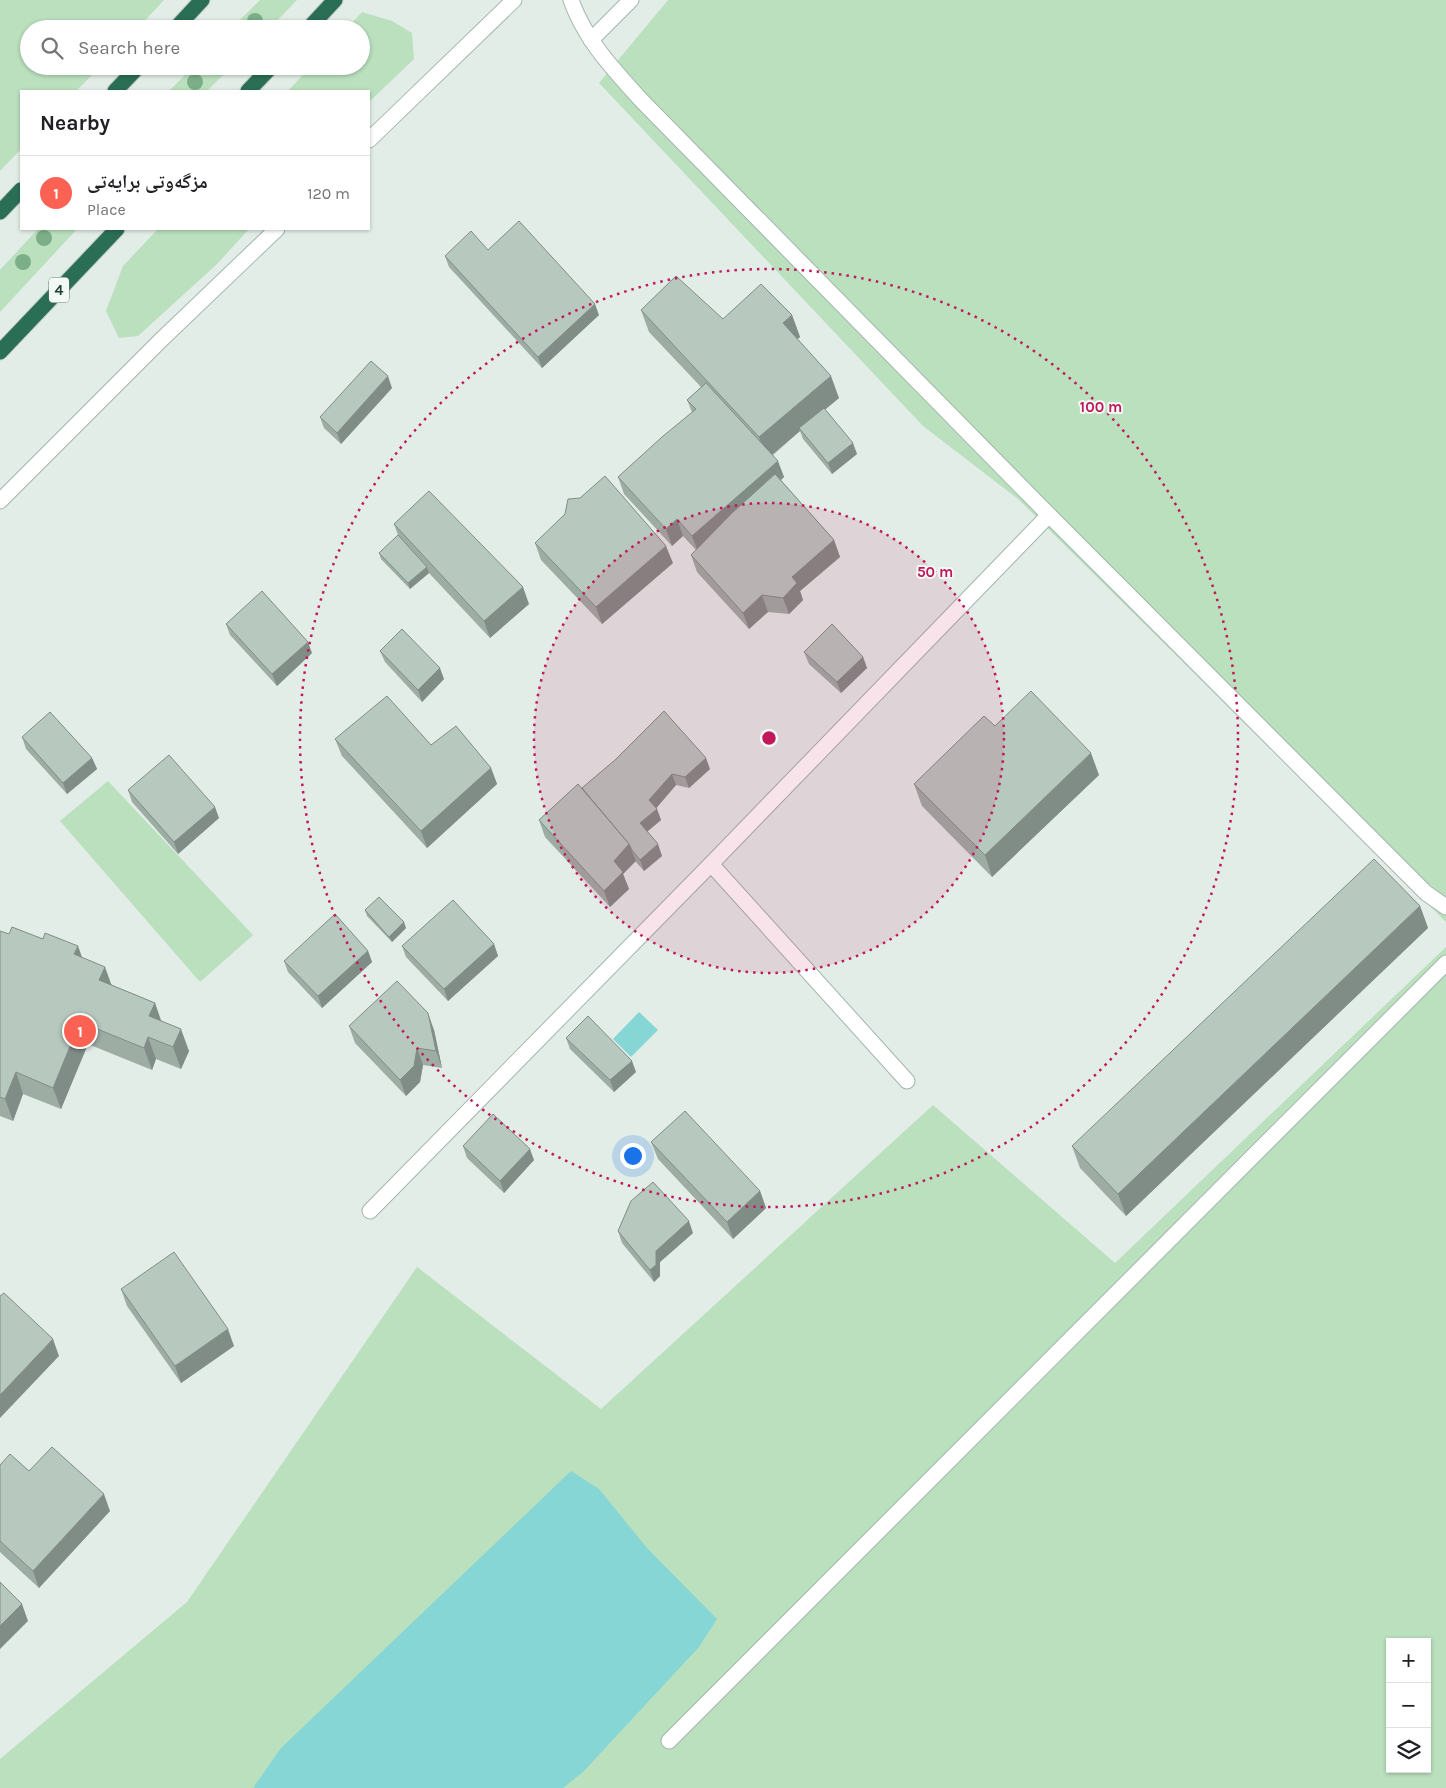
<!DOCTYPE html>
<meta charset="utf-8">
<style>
body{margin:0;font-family:Karla,"Noto Naskh Arabic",sans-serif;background:#f6f6f6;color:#202124}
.controls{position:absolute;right:15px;bottom:15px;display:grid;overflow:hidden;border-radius:0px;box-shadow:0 1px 4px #0004}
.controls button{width:45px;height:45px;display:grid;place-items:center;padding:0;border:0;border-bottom:1px solid #e0e0e0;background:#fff;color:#202124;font:25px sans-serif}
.you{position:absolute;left:632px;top:1155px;width:18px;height:18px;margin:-12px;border:4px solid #fff;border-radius:50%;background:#1a73e8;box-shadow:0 0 0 8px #1a73e833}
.badge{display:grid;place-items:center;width:32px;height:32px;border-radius:50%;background:#fb6253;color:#fff;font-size:16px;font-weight:700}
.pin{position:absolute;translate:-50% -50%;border:2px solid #fff;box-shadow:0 1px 5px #0006}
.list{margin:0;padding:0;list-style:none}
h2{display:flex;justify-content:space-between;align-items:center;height:65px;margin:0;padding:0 20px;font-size:21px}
h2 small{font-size:16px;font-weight:400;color:#757577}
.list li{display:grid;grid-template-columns:32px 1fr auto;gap:15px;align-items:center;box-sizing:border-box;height:75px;padding:0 20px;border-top:1px solid #e0e0e0}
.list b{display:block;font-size:19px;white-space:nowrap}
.list p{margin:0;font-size:16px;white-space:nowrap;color:#757577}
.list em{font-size:16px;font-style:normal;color:#757577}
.icon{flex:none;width:28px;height:28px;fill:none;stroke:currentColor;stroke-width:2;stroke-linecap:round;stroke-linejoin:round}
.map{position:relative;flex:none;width:1446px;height:1788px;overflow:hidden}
.search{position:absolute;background:#fff;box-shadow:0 1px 4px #0004;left:20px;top:20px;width:350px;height:55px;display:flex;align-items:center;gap:12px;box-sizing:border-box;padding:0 18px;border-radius:28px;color:#757577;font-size:19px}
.panel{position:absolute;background:#fff;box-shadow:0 1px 4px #0004;left:20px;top:90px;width:350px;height:140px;border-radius:0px}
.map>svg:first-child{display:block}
.green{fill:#bae0be;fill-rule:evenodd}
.water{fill:#87d6d6}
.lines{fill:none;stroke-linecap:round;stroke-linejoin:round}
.minor-casing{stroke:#a4b6ad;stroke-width:17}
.highway-casing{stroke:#c1cac6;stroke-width:17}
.minor{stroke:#fff;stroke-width:15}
.highway{stroke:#2b6e56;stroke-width:15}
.tree{fill:#7cae88}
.wall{fill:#9dada4}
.shaded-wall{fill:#808d86}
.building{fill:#b7c9bf;stroke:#808d86}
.ring{fill:none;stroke:#c2185b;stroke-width:2.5;stroke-dasharray:2.5 5}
.labels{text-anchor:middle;stroke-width:4;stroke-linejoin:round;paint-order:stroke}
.shield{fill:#f3faf5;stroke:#60786d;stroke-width:1}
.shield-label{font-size:15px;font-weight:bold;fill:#214033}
.centre{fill:#c2185b;stroke:#f3faf5;stroke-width:2.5}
.ring-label{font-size:15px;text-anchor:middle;font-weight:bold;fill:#c2185b;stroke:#f3faf5;stroke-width:4;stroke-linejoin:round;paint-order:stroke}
</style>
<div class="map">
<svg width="1446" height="1788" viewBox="0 0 1446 1788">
<rect width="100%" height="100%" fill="#e2ede7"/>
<g class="green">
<polygon points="0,0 164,0 137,29 29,29 29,66 101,66 76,91 21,91 21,149 0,171"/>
<polygon points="260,0 297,0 269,29 231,29"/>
<polygon points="668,0 1446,0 1446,922 1018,499 923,426 599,83"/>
<polygon points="362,12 392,21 412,33 414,59 369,102 369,91 288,91 311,66 361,66 361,29 346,29"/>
<polygon points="194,66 232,66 207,91 169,91"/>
<polygon points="38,229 77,229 0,312 0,270"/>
<polygon points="158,229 249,229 217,264 138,336 119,338 106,311 123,266"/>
<polygon points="108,781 253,935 200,982 60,821"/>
<path d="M1446,947v841h-1446v-29l187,-157 230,-335 184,142 332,-304 182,158zM1390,1642h37v127h-37z"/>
</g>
<g class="water">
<polygon points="639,1012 658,1030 631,1057 613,1039"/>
<polygon points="571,1471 599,1489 647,1548 717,1619 699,1647 583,1772 563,1788 253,1788 281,1748"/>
</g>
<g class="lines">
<g class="minor-casing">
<g id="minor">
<path d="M571,0c14,40 43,70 71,101l407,414 377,378 20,14"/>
<polyline points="591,40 631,0"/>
<polyline points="369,140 514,0"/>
<polyline points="0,501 161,340 277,229"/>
<polyline points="711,864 907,1081"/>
<polyline points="370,1211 711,864 1049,515"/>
<polyline points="669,1741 1446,963"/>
</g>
</g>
<g class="highway-casing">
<g id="highway">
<polyline points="175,29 202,0"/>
<polyline points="308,29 335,0"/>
<polyline points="115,91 139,66"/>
<polyline points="248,91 272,66"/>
<polyline points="0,212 21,190"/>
<polyline points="0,352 117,229"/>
</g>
</g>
<use href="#minor" class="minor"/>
<use href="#highway" class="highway"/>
</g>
<g class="tree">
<circle cx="255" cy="21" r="8"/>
<circle cx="195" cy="82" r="8"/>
<circle cx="44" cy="238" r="8"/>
<circle cx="23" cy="262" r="8"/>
</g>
<g class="wall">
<polygon points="488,250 599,315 542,368 449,267 445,256"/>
<polygon points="641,310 723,319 792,315 800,337 797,339 839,398 825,409 857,454 832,474 803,439 800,431 773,455 784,477 781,480 834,540 840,557 800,591 803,600 789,614 768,612 749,629 697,572 691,555 696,550 683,536 672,546 624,494 618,477 692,412 687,400 701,387 649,332"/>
<polygon points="392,388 341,444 324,428 320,417"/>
<polygon points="394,524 529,604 490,638 428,572 429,573 410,589 381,559 379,553 398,535"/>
<polygon points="535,543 673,563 602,624 541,560"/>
<polygon points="226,624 312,653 277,686 230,635"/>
<polygon points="380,651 444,679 422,702 385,662"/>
<polygon points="804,652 863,657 867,668 841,693 809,664"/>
<polygon points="995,726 1099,775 992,877 922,806 914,784"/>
<polygon points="22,737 92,758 97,769 67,794 26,749"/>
<polygon points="335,739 431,745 491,768 497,784 427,848 342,756"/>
<polygon points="615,760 710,769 689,788 676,785 656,808 661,820 647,832 662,856 644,871 635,861 623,874 629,889 610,907 545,837 539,820 582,788"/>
<polygon points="128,790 219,818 178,854 132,802"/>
<polygon points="1420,906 1428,928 1126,1216 1080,1168 1072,1146"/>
<polygon points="365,910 406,928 392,942 367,916"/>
<polygon points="0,931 9,934 82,957 112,985 155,1003 161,1020 189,1051 181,1069 156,1059 152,1070 88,1044 61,1109 23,1094 13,1121 0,1116"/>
<polygon points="494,944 498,956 448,1001 406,957 402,946"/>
<polygon points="368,951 372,962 322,1008 288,972 284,961"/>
<polygon points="349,1026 434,1030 442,1068 423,1065 420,1082 406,1096 355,1043"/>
<polygon points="566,1038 636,1072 614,1092 570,1049"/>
<polygon points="651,1142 760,1191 766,1208 733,1239 658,1159"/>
<polygon points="463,1146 534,1160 504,1193 467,1158"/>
<polygon points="618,1231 693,1233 660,1262 660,1276 654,1282 622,1243"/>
<polygon points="121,1289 234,1346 181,1383 127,1306"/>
<polygon points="0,1465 110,1511 39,1588 0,1552"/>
</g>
<g class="shaded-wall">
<polygon points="595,304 599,315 542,368 538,357"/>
<polygon points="792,315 800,337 791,345 783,323"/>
<polygon points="388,376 392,388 341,444 337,433"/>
<polygon points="831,376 839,398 801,430 799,428 800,431 767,459 759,437"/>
<polygon points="853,443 857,454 832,474 828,463"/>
<polygon points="778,461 784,477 698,552 692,536"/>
<polygon points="677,519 683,536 672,546 666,529"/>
<polygon points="834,540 840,557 800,591 803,600 789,614 783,598 792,577"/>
<polygon points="666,546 673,563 602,624 596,607"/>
<polygon points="427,567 429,573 410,589 408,583"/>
<polygon points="523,587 529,604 490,638 484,621"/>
<polygon points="762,595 768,612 749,629 743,613"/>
<polygon points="308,642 312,653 277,686 272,674"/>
<polygon points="863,657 867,668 841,693 837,682"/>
<polygon points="440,668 444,679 422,702 418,690"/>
<polygon points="1091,753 1099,775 992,877 985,855"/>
<polygon points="92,758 97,769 67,794 63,783"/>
<polygon points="706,758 710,769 689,788 685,777"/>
<polygon points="491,768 497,784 427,848 421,831"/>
<polygon points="672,774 676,785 653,812 649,800"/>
<polygon points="215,807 219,818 178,854 174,842"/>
<polygon points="657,809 661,820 644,834 640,823"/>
<polygon points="629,844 636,861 623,874 629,889 610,907 604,891 614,861"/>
<polygon points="658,844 662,856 644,871 640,860"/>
<polygon points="1420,906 1428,928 1126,1216 1118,1194"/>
<polygon points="404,922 406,928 392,942 389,937"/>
<polygon points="494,944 498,956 448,1001 444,989"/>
<polygon points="78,946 86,968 74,954"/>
<polygon points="368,951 372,962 322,1008 318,996"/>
<polygon points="105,967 113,989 99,980"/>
<polygon points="155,1003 162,1024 149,1016"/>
<polygon points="428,1013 434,1030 442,1068 436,1051"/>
<polygon points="80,1022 88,1044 61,1109 53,1088"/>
<polygon points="181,1029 189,1051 181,1069 173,1047"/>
<polygon points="148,1037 156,1059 152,1070 144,1048"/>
<polygon points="417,1048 423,1065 420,1082 406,1096 400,1080"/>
<polygon points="632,1061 636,1072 614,1092 610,1080"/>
<polygon points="16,1072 23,1094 13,1121 5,1099"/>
<polygon points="530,1149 534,1160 504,1193 500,1181"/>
<polygon points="760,1191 766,1208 733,1239 727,1222"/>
<polygon points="689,1221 693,1233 660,1262 660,1276 654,1282 650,1270 656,1251"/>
<polygon points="228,1329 234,1346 181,1383 175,1366"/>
<polygon points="53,1339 59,1356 0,1418 0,1395"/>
<polygon points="104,1494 110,1511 39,1588 33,1571"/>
<polygon points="22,1604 28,1621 0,1649 0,1626"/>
</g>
<g class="building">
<polygon points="519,221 595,304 538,357 445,256 471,231 488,250"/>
<polygon points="676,276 723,319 761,284 792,315 783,323 831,376 759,437 641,310"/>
<polygon points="371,361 388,376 337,433 320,417"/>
<polygon points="706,383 778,461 692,536 677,519 666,529 618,477 662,437 696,409 687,400"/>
<polygon points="824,408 853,443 828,463 799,428"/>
<polygon points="775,474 834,540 792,577 797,583 783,598 762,595 743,613 691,555 732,513"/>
<polygon points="605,476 666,546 596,607 535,543 565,514 568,499 580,498"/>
<polygon points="429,491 523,587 484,621 394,524"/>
<polygon points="398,535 427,567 408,583 379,553"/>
<polygon points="262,591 308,642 272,674 226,624"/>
<polygon points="832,624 863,657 837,682 804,652"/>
<polygon points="402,629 440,668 418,690 380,651"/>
<polygon points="1031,691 1091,753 985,855 914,784 984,716 995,726"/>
<polygon points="387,696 431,745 456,726 491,768 421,831 335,739"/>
<polygon points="664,711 706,758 685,777 672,774 649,800 657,809 640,823 658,844 640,860 632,850 629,844 582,788 615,760"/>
<polygon points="50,712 92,758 63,783 22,737"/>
<polygon points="169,755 215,807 174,842 128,790"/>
<polygon points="578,784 629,844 614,861 623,872 604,891 539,820"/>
<polygon points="1374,859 1420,906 1118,1194 1072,1146"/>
<polygon points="379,897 404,922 389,937 365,910"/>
<polygon points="453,900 494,944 444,989 402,946"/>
<polygon points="335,914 368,951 318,996 284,961"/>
<polygon points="12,927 43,939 45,933 78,946 74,954 105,967 99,980 155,1003 149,1016 181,1029 173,1047 148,1037 144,1048 80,1022 53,1088 16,1072 5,1099 0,1097 0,931 9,934"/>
<polygon points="397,981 428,1013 436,1051 417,1048 414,1066 400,1080 349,1026"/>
<polygon points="588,1016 632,1061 610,1080 566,1038"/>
<polygon points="685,1111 760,1191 727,1222 651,1142"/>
<polygon points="493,1114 530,1149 500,1181 463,1146"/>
<polygon points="653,1182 689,1221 656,1251 656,1265 650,1270 618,1231 631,1201"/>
<polygon points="174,1252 228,1329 175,1366 121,1289"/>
<polygon points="4,1293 53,1339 0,1395 0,1296"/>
<polygon points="52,1447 104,1494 33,1571 0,1541 0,1465 10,1454 29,1471"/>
<polygon points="0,1582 22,1604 0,1626"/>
</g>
<circle cx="769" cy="738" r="235" fill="#c2185b" fill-opacity=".12"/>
<g class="ring">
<circle cx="769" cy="738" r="235"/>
<circle cx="769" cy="738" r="469"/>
</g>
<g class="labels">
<rect class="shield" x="49" y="277.5" width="20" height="25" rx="4"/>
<g class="shield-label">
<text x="59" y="295">4</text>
</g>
</g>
<circle cx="769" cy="738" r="8" class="centre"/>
<g class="ring-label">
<text x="1101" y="412">100 m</text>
<text x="935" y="577">50 m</text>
</g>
</svg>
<div class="controls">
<button>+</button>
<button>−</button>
<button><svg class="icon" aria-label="layers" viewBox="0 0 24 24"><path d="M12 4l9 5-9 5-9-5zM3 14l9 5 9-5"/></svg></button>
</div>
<div class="you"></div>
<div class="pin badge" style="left:80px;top:1031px">1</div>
<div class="search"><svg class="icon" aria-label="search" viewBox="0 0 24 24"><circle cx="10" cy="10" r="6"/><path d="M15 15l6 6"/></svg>Search here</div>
<section class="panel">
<h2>Nearby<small></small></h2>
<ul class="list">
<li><span class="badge">1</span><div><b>مزگەوتی برایەتی</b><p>Place</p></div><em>120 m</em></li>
</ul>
</section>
</div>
